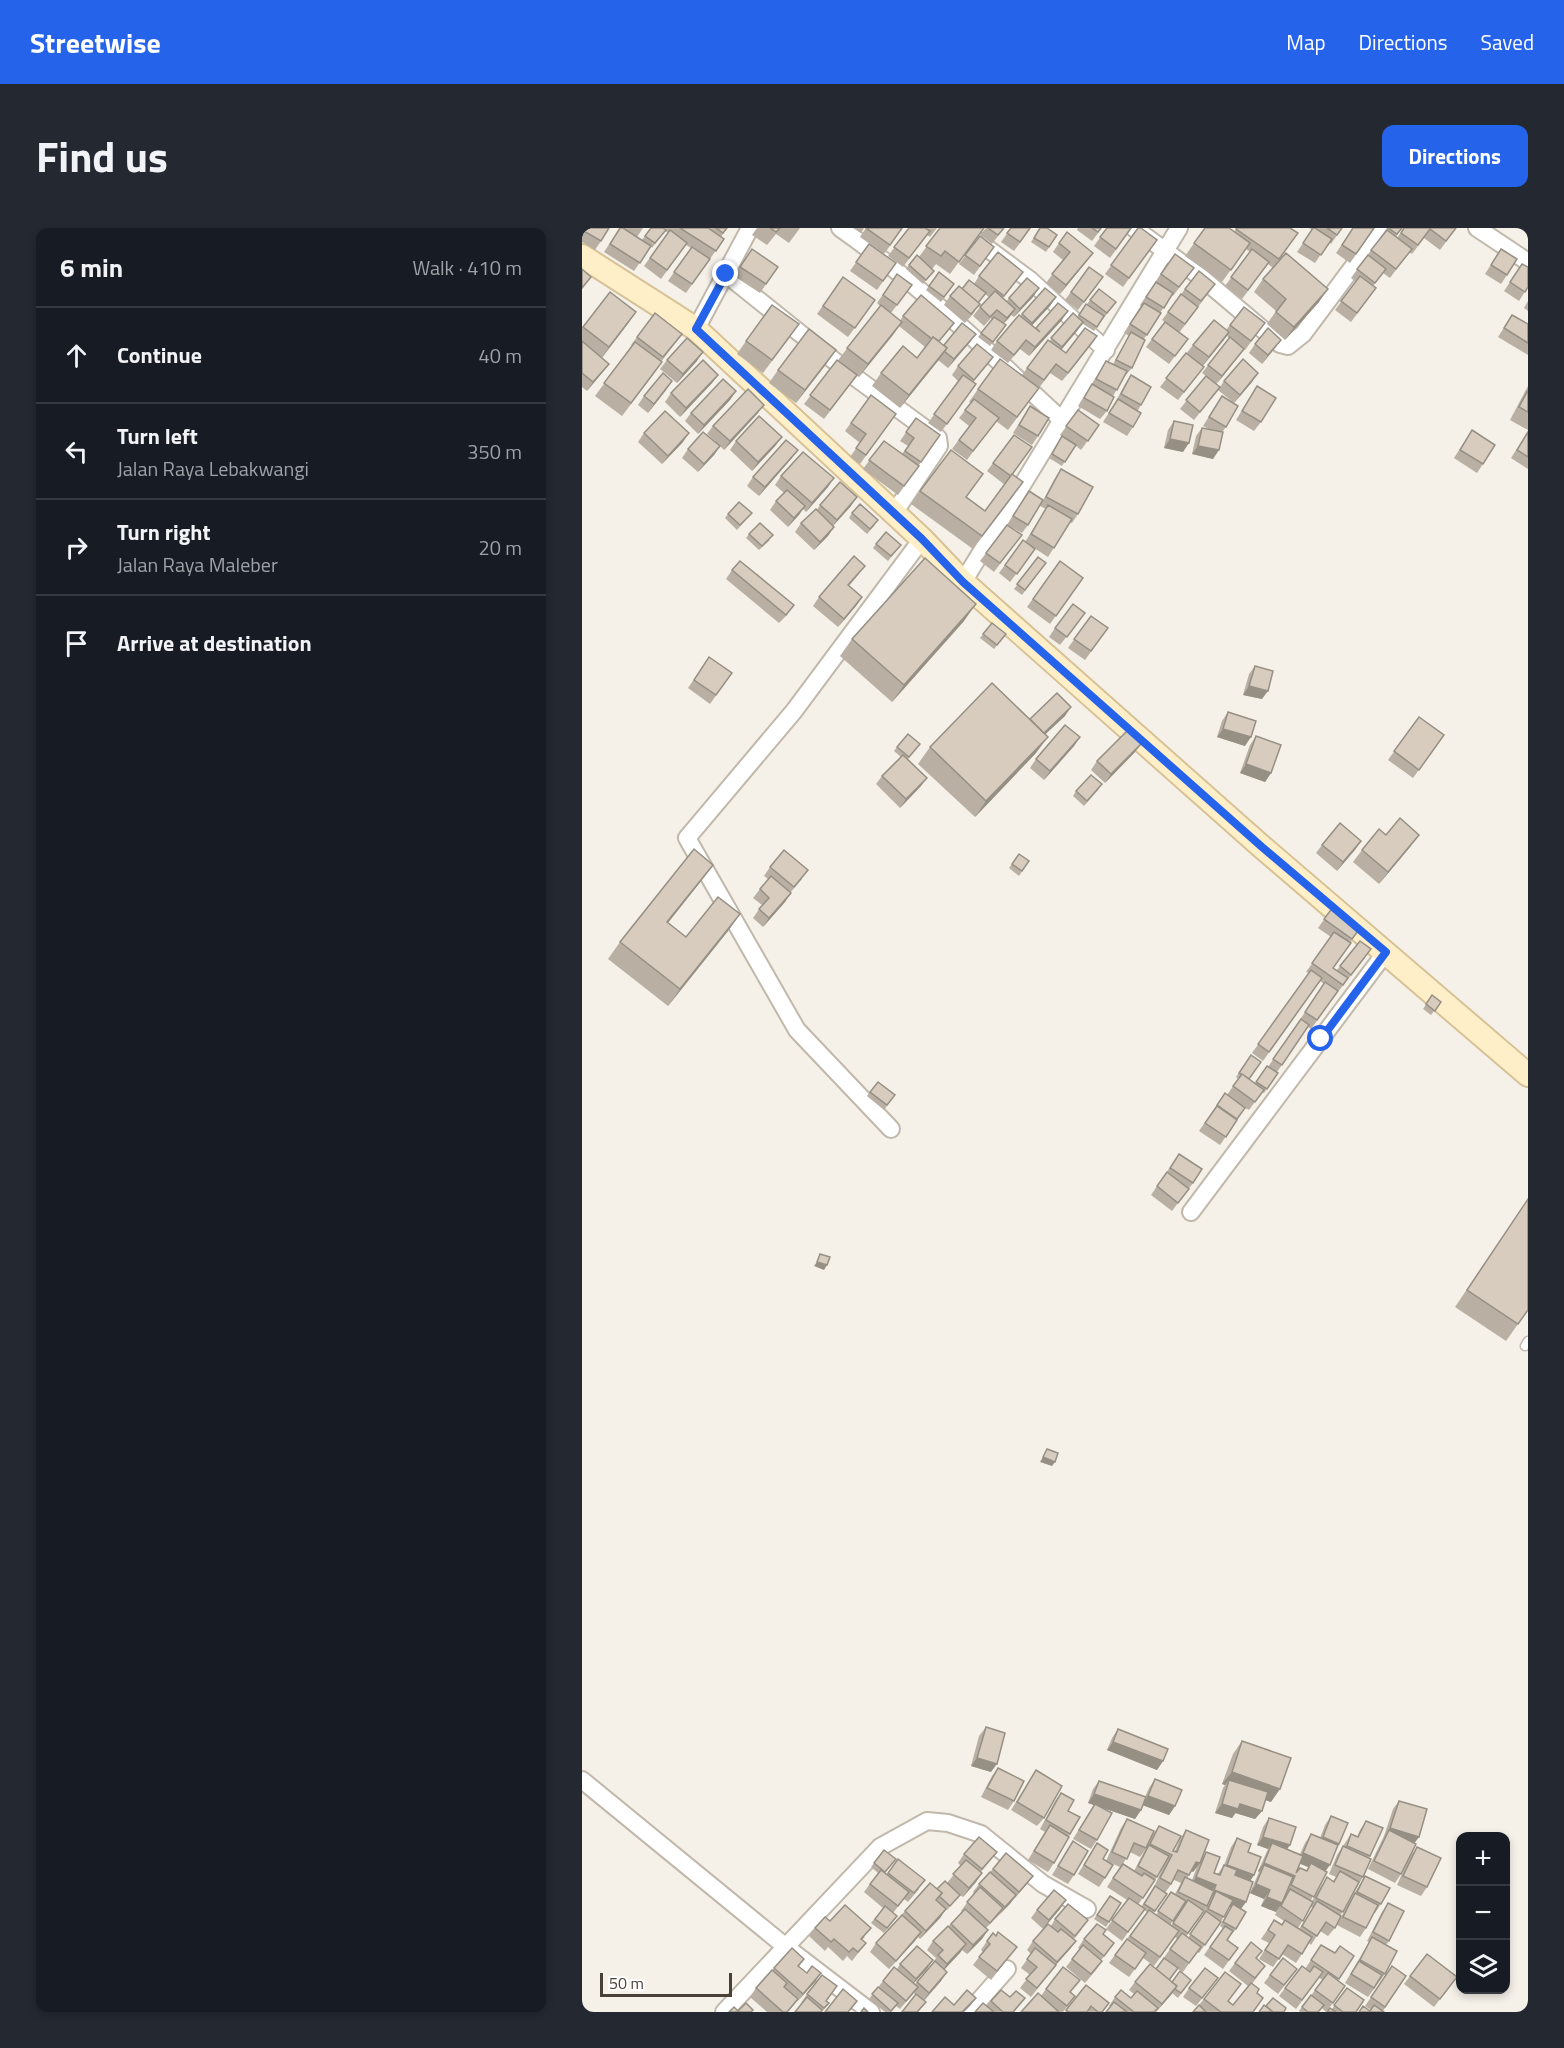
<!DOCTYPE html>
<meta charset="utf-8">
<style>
body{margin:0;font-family:"Titillium Web",sans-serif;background:#242831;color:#f1f3f6}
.controls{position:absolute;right:18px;bottom:18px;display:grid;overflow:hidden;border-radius:12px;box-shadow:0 3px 9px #0003}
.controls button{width:54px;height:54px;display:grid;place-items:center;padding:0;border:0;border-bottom:2px solid #363941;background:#171b24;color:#f1f3f6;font:30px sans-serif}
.scale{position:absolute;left:18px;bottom:15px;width:132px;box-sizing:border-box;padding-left:6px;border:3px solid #494137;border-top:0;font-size:16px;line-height:21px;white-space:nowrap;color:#494137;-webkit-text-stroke:4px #fff;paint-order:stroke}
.stop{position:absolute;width:18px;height:18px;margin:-14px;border:4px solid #2563eb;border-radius:50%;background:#fff}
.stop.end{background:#2563eb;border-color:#fff;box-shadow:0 2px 6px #0008}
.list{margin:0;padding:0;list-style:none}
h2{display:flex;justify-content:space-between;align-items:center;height:78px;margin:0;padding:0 24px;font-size:26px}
h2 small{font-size:20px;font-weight:400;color:#9ea1a6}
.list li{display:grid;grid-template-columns:39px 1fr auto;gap:18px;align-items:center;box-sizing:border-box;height:96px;padding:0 24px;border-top:2px solid #363941}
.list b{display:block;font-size:22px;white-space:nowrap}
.list p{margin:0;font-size:20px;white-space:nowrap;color:#9ea1a6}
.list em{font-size:20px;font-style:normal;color:#9ea1a6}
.icon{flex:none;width:33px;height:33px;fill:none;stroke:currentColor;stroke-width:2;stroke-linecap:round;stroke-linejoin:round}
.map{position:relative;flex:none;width:946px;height:1784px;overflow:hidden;border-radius:12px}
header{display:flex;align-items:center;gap:36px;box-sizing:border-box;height:84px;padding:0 30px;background:#2563eb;color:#fff}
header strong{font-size:28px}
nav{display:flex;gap:33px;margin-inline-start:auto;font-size:21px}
.intro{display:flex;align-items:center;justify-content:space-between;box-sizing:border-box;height:144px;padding:0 36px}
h1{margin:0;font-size:42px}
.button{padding:15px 27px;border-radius:12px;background:#2563eb;color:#fff;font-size:21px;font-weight:700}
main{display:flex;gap:36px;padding:0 36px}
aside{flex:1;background:#171b24;border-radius:12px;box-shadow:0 3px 9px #0003}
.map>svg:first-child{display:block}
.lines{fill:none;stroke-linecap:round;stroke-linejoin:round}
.lane-casing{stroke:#c1b8ab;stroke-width:11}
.street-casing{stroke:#c1b8ab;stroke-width:20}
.secondary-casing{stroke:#d7c296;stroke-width:26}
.lane{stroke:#fff;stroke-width:8}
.street{stroke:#fff;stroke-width:16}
.secondary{stroke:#ffefc9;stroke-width:22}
.wall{fill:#b9afa3;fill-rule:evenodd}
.shaded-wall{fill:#968f84}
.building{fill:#d7ccbd;stroke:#968f84;stroke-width:1.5}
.route{stroke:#2563eb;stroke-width:8}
</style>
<header>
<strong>Streetwise</strong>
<nav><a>Map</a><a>Directions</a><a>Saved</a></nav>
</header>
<div class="intro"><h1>Find us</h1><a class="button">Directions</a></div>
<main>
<aside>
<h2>6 min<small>Walk · 410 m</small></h2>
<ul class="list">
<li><svg class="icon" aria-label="ahead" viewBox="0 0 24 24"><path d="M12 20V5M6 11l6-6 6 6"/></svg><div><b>Continue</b></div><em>40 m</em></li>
<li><svg class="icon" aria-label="left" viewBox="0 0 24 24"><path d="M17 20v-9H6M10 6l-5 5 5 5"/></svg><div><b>Turn left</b><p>Jalan Raya Lebakwangi</p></div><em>350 m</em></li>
<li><svg class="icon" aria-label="right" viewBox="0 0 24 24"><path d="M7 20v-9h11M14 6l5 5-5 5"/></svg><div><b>Turn right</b><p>Jalan Raya Maleber</p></div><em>20 m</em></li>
<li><svg class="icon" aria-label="arrive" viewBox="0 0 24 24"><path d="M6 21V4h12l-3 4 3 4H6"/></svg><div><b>Arrive at destination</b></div></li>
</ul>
</aside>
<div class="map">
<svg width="946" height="1784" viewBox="0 0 946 1784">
<rect width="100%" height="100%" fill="#f5f1e9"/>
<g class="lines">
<g class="lane-casing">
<polyline id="lane" points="943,1118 946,1113"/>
</g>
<g class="street-casing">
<g id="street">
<path d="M258,0c80,56 151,127 223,193"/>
<polyline points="378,0 448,52 524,122"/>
<polyline points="552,0 620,50 698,116 706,118 721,106 800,0"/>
<polyline points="895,0 946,34"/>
<polyline points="144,46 270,147 356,210 357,218 312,285"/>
<polyline points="114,101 168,0"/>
<polyline points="381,354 597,0"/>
<polyline points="309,901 215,802 105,610 212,483 340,311"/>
<polyline points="609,984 804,724"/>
<polyline points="0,1552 204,1719 289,1784"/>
<polyline points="142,1784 298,1619 345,1593 366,1595 399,1606 461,1656 505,1681"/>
<polyline points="387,1784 425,1741"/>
</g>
</g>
<g class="secondary-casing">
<polyline id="secondary" points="0,28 114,101 340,311 381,354 680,619 946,847"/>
</g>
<use href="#lane" class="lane"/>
<use href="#street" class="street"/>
<use href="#secondary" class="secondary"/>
</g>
<g class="wall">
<polygon points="0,0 19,13 13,22 0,14"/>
<polygon points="38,0 61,0 55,9 60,12 69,0 83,1 84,0 145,0 139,9 142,11 104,65 86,53 109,20 104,17 79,51 62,38 86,5 83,3 70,20 69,18 52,43 22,24"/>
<polygon points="175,0 218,0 207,15 194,6 185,17 170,7"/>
<polygon points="271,0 282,0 279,5"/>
<polygon points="284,0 321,0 302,26 278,9"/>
<polygon points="327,0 355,0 348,9 345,7 321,39 306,28"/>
<polygon points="358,0 402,0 368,46 354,36 350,41 352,43 341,56 324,41 327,37 337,29"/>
<polygon points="404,0 422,0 410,16 398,7"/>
<polygon points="429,0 449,0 432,23 419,14"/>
<polygon points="458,0 475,7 464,24 449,14"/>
<polygon points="496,0 520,0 510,13 495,2"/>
<polygon points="525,0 550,0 528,30 512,18"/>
<polygon points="556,0 575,12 541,59 523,46"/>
<polygon points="623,0 652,4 655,0 716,5 693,38 737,74 703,112 685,96 694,83 672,64 681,51 691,40 686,36 660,71 643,58 668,24 664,21 640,54 603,28"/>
<polygon points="727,0 760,0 749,16 747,14 733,35 715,24 730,2"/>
<polygon points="771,0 793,0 768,35 754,25"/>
<polygon points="805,0 820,0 814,9 815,10 822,0 874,0 858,22 842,10 830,26 827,24 808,50 801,45 791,58 794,60 769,94 753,82 774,54 769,50"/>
<polygon points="398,8 412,19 392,47 377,36"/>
<polygon points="477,15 511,25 478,66 464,55 481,32 471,24"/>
<polygon points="287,16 314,35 295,62 268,43"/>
<polygon points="170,21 196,39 178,65 152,48"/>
<polygon points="919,21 925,47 919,56 903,46"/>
<polygon points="593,26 612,40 591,68 590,67 578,85 579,85 562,111 550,140 543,148 531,168 525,183 518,191 496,178 524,133 531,136 547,108 542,105 559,78 558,77 573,55"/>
<polygon points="940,36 946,59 937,73 922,63"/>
<polygon points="507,39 521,49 496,82 483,72"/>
<polygon points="357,44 372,56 359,74 344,62"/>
<polygon points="315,46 330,57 309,85 318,93 321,88 366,103 357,114 362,117 388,114 366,140 356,132 318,180 290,158 299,145 335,130 343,119 317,98 277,149 275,148 242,191 222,176 298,78 295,75"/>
<polygon points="397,48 435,52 421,70 425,73 427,70 457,60 451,69 432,89 429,87 421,96 424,97 408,118 396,109 410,92 409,90 402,98 391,88 398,79 407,69 403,66 396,75 392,85 383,95 362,77 368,68 380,61 392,56"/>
<polygon points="261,49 293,72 266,109 235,86"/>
<polygon points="633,56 597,105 606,111 587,136 564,119 583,94 580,92 603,61"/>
<polygon points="517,61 531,78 512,103 501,96 479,122 484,125 515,108 480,153 468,145 426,202 414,193 385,232 370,221 387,198 377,190 389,175 387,174 396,161 440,147 466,112 468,113 491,85 495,89 504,76 505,76"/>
<polygon points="28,64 54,84 20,130 27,136 5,163 0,159 0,100"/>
<polygon points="474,69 468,78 449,98 453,101 476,75 480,92 447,128 438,121 426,135 409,122 415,113 440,86"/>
<polygon points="946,73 946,83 942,80"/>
<polygon points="662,79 683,95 663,122 662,121 634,156 638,159 642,153 670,154 652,175 636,162 612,192 598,181 624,148 620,145 647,110 645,108 621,138 616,147 596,172 578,159 611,117 644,102"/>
<polygon points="930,87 946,96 946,127 916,109"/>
<polygon points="100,106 79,134 71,147 40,188 13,168 50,118 49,117 55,109"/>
<polygon points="208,109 181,145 155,126 164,113"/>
<polygon points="699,112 680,136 667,125 673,116"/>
<polygon points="411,129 391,154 394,156 359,204 346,195 376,153 370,147 376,138"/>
<polygon points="85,132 115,133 95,155 78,141"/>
<polygon points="245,135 214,175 187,155 196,142"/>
<polygon points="136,147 130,155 98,189 83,174 89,165"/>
<polygon points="549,147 559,177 556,182 551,199 545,208 521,194 533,175 543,156"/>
<polygon points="675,158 679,194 672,203 654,192"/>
<polygon points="946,158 946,202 928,192"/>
<polygon points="84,162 66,185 56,177 62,168"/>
<polygon points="154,163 148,172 116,206 103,193 109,185"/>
<polygon points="289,167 314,186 278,236 268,229 278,215 263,203"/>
<polygon points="640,168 644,199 640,204 631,231 610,226 614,208 620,200 627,201 621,198"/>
<polygon points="448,178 456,208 450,217 431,205"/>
<polygon points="496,182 517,197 499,222 493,217 480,238 467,230 477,213 484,211 478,207"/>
<polygon points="176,185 142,222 138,218 132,227 116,244 100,230 106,221 133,213 125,206 131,198"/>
<polygon points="334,190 358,207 316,267 281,241 302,213 320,226 326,218 318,213"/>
<polygon points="592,193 601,224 582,220 586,202"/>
<polygon points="890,202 901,236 895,245 872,230"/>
<polygon points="946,203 946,241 929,230"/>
<polygon points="62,205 101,214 80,236 56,214"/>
<polygon points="154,213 194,217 170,243 148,222"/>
<polygon points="450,219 428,250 432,267 391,321 329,276 338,263 385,269 403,283 423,257 405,243 411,235"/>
<polygon points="216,222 209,231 177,268 165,258 171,249"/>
<polygon points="479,241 496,286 490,295 488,294 466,329 449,318 453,321 428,354 417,345 441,312 443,314 464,281 458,278 473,250"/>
<polygon points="199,248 246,259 224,284 221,281 206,299 188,282 194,273 202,265 193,257"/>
<polygon points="447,263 446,297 440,305 425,297"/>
<polygon points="238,277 269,278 251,298 252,299 246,308 232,322 213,304 219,295 235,282"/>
<polygon points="170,285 155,302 143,290 146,286"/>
<polygon points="270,285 293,297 285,306 267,290"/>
<polygon points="167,306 188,312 177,322 164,310"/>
<polygon points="440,307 412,344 398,333 404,325"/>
<polygon points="294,316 319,317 306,333 291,320"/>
<polygon points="456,329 464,335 440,367 432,361"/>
<polygon points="478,333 501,350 468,396 445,379"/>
<polygon points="150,342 206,386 197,395 144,351"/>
<polygon points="277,346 267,358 280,369 274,378 256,399 231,378 237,369"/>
<polygon points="503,385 478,417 467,409 473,400"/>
<polygon points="509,388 526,400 503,432 486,420"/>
<polygon points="382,393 310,474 258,428 270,411"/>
<polygon points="410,395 424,406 412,421 398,410"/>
<polygon points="127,429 150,445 128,476 106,460"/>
<polygon points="673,438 680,471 661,467 667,446"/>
<polygon points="646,484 663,518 635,509 640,493"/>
<polygon points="483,488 463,506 454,525 393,589 336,536 348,519 448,491"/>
<polygon points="837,489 862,507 831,550 806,532"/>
<polygon points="674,508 689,545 683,554 658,545 668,517"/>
<polygon points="498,509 492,518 462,552 448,540 454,531"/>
<polygon points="338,516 326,531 339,558 318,580 294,556 300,548 319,529 312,523 315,519"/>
<polygon points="553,524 523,555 509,542 515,533"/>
<polygon points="517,561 502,578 491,568 494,563"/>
<polygon points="804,607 828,619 797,656 771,634 780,622"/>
<polygon points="779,613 755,643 734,625 740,617"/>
<polygon points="437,626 447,633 437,648 427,640"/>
<polygon points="188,639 220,651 208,665 203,674 181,699 171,690 180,677 171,670 186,651 182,648"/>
<polygon points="119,653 86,695 104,709 158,686 146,703 86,778 26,731 38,714"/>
<polygon points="751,679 779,699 751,740 755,742 778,713 783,730 755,765 729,801 726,799 695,844 696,845 682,865 680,864 667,882 663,880 638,917 617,903 643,865 645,867 656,851 654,849 669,827 667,851 673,856 685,838 686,839 742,756 738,753 681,833 670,825 727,745 724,744 749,709 736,700"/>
<polygon points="850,767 859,774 849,787 841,781"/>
<polygon points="296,854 313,867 302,882 285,868"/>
<polygon points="597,926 611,955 590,983 569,967"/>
<polygon points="946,971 946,1082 924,1113 873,1079"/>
<polygon points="404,1499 409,1544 389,1538 397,1508"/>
<polygon points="536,1501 581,1533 575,1542 525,1522 530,1510"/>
<polygon points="660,1513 689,1574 683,1572 680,1583 673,1591 654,1585 650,1590 633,1585 641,1560 643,1557 640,1556 651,1526"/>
<polygon points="416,1540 432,1573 426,1582 399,1569 410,1548"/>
<polygon points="454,1542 462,1590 455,1598 429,1582"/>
<polygon points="573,1551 593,1578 587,1587 561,1577 559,1582 553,1591 519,1579 515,1612 509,1621 491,1611 512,1577 506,1575 511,1561 517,1553 563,1569 567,1560"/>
<polygon points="479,1565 486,1583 498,1589 472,1635 466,1644 446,1632 463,1604 458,1601 473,1573"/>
<polygon points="817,1573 837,1609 832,1615 819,1646 813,1655 786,1641 802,1608 811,1581"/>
<path d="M749,1588l8,28 -28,56 1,1 9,-15 6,-9 6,4 3,-4 -7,-3 8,-19 14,-21 6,3 3,-7 6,-9 4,35 -7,21 -23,39 -5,12 -7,8 -8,-5 -9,14 -2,-2 -13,20 -14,-9 -9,13 -14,-8 10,-16 -8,-4 7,-10 6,-9 8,5 2,-4 -9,-6 5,-10 -4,7 -15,-6 3,-7 -14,-6 9,-21 -1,-1 10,-22 -11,-4 6,-18 6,-9 18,31 13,5 5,-11 6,-9 9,4 5,-13zM718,1636l8,3 -2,4 -10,2zM729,1679l2,1 -14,21 -1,-1z"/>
<path d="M545,1591l21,25 5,-10 6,-8 14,25h2l5,-12 6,-9 17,26 3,-4 8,21 3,2 7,-10 7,-18 6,-9 11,14 6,23 -4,6 -4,21 -5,7 -5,20 -9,11 11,8 -15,21 -19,-14 19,-27 -3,-2 11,-19 -2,-1 -8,16 -22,31 -2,-1 -14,20 -5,-3 -8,11 2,2 16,2 -10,14 -6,-5 -16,19h-50l4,-5 -1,-1 6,-9 16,1 3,-4 -5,-4 6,-8 21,-13 21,-30 -2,-2 -21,29 -11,-8 -14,19 -20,-14 38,-51 -3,-2 -22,31 -16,-12 21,-29 -20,-13 13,-20 -14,-6 -1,17 -6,9 -21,-13 19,-31 6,16 3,2 15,-33zM563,1622l-11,21 -11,-7 7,-12 10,5zM583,1635l-11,24 -13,20 -3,-2 19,-28zM615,1639l-5,13 -5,-2 5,-7 1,1zM592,1652l7,3 -6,11 -4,-2 -15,23 -2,-2 13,-19 -2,-1zM601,1678h1l-13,20 -1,-1zM624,1680l-4,9 -14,21 -2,-1z"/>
<polygon points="491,1613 492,1647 486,1656 470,1647"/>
<polygon points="835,1619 845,1659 839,1668 815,1657 828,1628"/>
<polygon points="302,1622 314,1631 303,1645 305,1646 316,1631 337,1661 326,1674 322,1671 311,1685 315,1688 302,1705 289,1695 301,1680 282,1664 296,1645 289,1639"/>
<polygon points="415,1624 399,1644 394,1654 381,1669 378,1667 365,1682 364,1681 358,1690 338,1711 336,1709 307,1741 288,1724 294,1715 323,1683 365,1655 379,1638 376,1635 382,1626"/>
<polygon points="411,1641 451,1648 431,1672 417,1687 404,1700 406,1702 400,1711 385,1726 380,1722 362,1742 359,1753 342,1773 344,1774 336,1784 319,1784 334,1767 332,1765 318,1781 314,1778 309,1784 303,1784 287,1771 301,1753 315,1741 318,1736 345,1741 332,1755 333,1756 350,1737 354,1730 345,1722 351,1713 366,1699 380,1684 379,1683 392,1665 391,1664 397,1656"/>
<polygon points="783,1648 799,1676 793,1685 792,1684 784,1700 778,1709 755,1697 767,1674"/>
<polygon points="528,1668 539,1675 524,1699 512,1691"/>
<polygon points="806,1675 807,1713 804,1717 803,1746 786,1769 763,1755 787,1714 785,1713 800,1684"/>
<polygon points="478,1681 461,1701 449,1690 455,1682"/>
<polygon points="473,1691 500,1701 492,1711 494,1713 488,1721 474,1737 449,1769 438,1760 448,1747 439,1740 449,1726 445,1722 451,1713 469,1698"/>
<polygon points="248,1693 283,1709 280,1712 284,1715 270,1733 265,1728 261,1733 246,1719 243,1723 227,1708 233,1700"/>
<polygon points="521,1706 526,1724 519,1732 520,1733 514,1742 503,1755 484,1739 498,1721 496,1720 502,1711"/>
<polygon points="405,1713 435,1719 409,1752 391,1737 401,1724 399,1722"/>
<polygon points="739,1717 753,1725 772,1728 756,1752 757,1767 744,1784 740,1780 737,1784 718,1784 717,1783 720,1779 741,1752 737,1750 714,1781 697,1768 720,1738 723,1741"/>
<polygon points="210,1720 222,1731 217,1738 233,1754 214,1774 206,1784 185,1784 168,1769 174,1760"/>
<polygon points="674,1731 683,1738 670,1756 675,1765 672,1784 611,1784 622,1771 647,1773 651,1777 666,1758 647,1743 653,1735"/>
<polygon points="810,1738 824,1748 801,1783 788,1783 789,1782 783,1778"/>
<polygon points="715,1741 696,1766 682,1755 688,1747"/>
<polygon points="828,1748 875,1749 852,1779 822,1756"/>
<polygon points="504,1757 527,1775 521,1784 483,1784"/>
<polygon points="630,1758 614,1778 601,1769 607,1760"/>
<polygon points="765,1760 774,1784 745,1784 750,1781"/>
<polygon points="464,1761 489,1764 493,1768 481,1784 439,1784 459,1768"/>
<polygon points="225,1766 244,1773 247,1775 240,1784 213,1784 220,1776 219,1775"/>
<polygon points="409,1773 436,1779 432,1784 393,1784 405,1778"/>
</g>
<g class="shaded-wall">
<polygon points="511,25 505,33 478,66 484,57"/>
<polygon points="457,60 451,69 432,89 438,81"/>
<polygon points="746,61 737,74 703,112 712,99"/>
<polygon points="474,69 468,78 444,104 450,95"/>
<polygon points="433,81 427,90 418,99 425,90"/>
<polygon points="486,83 480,92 447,128 453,119"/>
<polygon points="54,84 45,97 18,132 27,119"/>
<polygon points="320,94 311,107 277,149 286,136"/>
<polygon points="501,94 495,103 474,128 480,119"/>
<polygon points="647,104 641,113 620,138 627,129"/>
<polygon points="394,106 388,114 366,140 372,131"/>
<polygon points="515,108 509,117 480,153 486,145"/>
<polygon points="699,112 693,120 680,136 686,127"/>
<polygon points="365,120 356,133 318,180 327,167"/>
<polygon points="662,121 656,129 634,157 640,148"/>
<polygon points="254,122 245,135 214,175 223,162"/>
<polygon points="121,124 115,133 95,155 101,146"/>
<polygon points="411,129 405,137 386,160 392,152"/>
<polygon points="27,136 20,145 5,163 11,154"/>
<polygon points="676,145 670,154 652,175 658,167"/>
<polygon points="136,147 130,155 98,189 104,180"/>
<polygon points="90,153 84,162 66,185 72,176"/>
<polygon points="154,163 148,172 116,206 122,197"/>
<polygon points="182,177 176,185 142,222 148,213"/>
<polygon points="107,205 101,214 80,236 86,228"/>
<polygon points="200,209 194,217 170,243 176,234"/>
<polygon points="588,211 607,215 601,224 582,220"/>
<polygon points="138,218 132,227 116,244 122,236"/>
<polygon points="616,218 637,222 631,231 610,226"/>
<polygon points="216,222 209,231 177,268 183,259"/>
<polygon points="252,250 246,259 224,284 230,275"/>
<polygon points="275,269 269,278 248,301 255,292"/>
<polygon points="223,278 217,287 206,299 212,290"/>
<polygon points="252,299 246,308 232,322 238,314"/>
<polygon points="280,369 274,378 256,399 262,391"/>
<polygon points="394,376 382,393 310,474 322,457"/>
<polygon points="667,458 686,463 680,471 661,467"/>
<polygon points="489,479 483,488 454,515 460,506"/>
<polygon points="641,501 669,509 663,518 635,509"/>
<polygon points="466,509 454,525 393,589 404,573"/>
<polygon points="498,509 492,518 462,552 468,543"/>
<polygon points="560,515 553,524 523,555 529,546"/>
<polygon points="664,536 689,545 683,554 658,545"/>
<polygon points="345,550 339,558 318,580 324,571"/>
<polygon points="837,607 828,619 797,656 806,644"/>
<polygon points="779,613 773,622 755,643 761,634"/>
<polygon points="131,637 119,653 73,711 85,694"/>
<polygon points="209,665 203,674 181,699 187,690"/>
<polygon points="158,686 146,703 86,778 98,761"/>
<polygon points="235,1034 245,1037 242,1042 232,1038"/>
<polygon points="461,1229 473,1234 470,1238 458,1234"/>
<polygon points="531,1514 581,1533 575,1542 525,1522"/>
<polygon points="395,1530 415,1536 409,1544 389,1538"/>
<polygon points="650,1544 698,1561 689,1574 645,1558 647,1552 643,1557 640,1556"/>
<polygon points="512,1566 559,1582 553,1591 506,1575"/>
<polygon points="566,1568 593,1578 587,1587 560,1577"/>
<polygon points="640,1576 658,1576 680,1583 673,1591 653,1585 650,1590 633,1585"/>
<polygon points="808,1600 837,1609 831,1617 806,1603"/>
<polygon points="681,1609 708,1617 702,1626 690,1615 686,1621 675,1617"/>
<polygon points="741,1609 757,1616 751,1624 735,1618"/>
<polygon points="721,1625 748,1637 742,1645 729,1635 726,1639 715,1634"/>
<polygon points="614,1634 618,1635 611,1644 608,1642"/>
<polygon points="682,1635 713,1648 707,1657 682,1637 677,1644 676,1643"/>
<polygon points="645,1637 672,1647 666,1656 639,1646"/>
<polygon points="400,1645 394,1654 381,1669 387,1660"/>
<polygon points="451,1648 445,1656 431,1672 437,1664"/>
<polygon points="614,1649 634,1657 628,1665 608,1658"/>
<polygon points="674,1656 688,1662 682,1671 668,1665"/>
<polygon points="632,1662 664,1674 658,1682 630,1672 634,1663 628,1671 626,1670"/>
<polygon points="434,1667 428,1676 417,1687 423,1679"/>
<polygon points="685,1669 700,1675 694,1684 679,1678"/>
<polygon points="484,1672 478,1681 461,1701 467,1692"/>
<polygon points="364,1681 358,1690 338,1711 344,1703"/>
<polygon points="406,1702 400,1711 385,1726 391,1717"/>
<polygon points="339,1704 333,1713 307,1741 314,1733"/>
<polygon points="494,1713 488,1721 469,1742 475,1734"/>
<polygon points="384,1716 378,1725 359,1745 365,1736"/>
<polygon points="351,1732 345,1741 328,1759 334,1751"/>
<polygon points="365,1744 359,1753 341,1773 347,1765"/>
<polygon points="239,1745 233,1754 215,1774 221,1766"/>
<polygon points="595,1758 589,1767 574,1784 580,1776"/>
<polygon points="394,1770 388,1778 382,1784 380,1784"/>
</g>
<g class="building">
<polygon points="0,0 27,0 19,13 0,2"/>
<polygon points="38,0 41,0 69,18 58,35 28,16"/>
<polygon points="69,0 81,0 84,2 73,15 63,8"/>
<polygon points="98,0 126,0 142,11 134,23"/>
<polygon points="134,0 145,0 141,5"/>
<polygon points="188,0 198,0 194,4"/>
<polygon points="284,0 320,0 308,17"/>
<polygon points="327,0 343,0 348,3 327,30 312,19"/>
<polygon points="358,0 402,0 377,34 363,23 359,28 344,18"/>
<polygon points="406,0 422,0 416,7"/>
<polygon points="429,0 448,0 438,14 425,5"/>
<polygon points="458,0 465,0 475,7 467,19 452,10"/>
<polygon points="510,0 519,0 516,4"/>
<polygon points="525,0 549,0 534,21 518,9"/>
<polygon points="556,0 559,0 575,12 547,50 529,37"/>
<polygon points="623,0 647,0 668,15 649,42 612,15"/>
<polygon points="655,0 708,0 716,5 697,31 654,1"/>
<polygon points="731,0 733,0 750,11 739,27 721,15"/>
<polygon points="745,0 760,0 755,7"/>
<polygon points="771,0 792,0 774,26 760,17"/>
<polygon points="806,0 820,0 815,6"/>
<polygon points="822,0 874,0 864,13 848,1 836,17 819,5"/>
<polygon points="88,2 105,15 85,42 68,30"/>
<polygon points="805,2 830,21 814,41 789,22"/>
<polygon points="485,4 511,25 484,57 470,46 488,24 477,15"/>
<polygon points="398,8 412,19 398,38 383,27"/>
<polygon points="287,16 314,35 301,53 274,34"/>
<polygon points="110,19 128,31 110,56 92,44"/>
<polygon points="170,21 196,39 184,56 158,39"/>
<polygon points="670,21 687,34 666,62 649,49"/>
<polygon points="919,21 935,31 925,47 909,37"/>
<polygon points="416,24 441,44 422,68 397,48"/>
<polygon points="704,25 746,61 712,99 694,84 704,71 681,51"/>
<polygon points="593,26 612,40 597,59 579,46"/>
<polygon points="335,27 352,43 344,52 327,37"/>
<polygon points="786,27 804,41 793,55 775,41"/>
<polygon points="940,36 946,39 946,59 943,64 928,54"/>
<polygon points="507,39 521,49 502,74 489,64"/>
<polygon points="0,41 9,49 0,60"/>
<polygon points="617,43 633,56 619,73 603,61"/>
<polygon points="357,44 372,56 362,69 347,58"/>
<polygon points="315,46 330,57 315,77 301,67"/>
<polygon points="778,48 794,60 775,85 759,73"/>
<polygon points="261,49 293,72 273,100 241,78"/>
<polygon points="445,50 457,60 438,81 427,70"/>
<polygon points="387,52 404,65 396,75 380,61"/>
<polygon points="574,54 591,65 582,80 564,69"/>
<polygon points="377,58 398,76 389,86 368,68"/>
<polygon points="463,60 474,69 450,95 440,86"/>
<polygon points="517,61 534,74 525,85 508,72"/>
<polygon points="413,63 433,81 425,90 415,82 408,89 398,79"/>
<polygon points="28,64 54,84 27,119 1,99"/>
<polygon points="599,66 616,79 603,96 586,84"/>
<polygon points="339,67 372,95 357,113 351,109 350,111 321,88"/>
<polygon points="476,75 486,83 453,119 444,112 432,127 415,113 437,87 458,104 454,100"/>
<polygon points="562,75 579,85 565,107 548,96"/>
<polygon points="504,76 522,88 515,99 497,87"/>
<polygon points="190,77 217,96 190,132 164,113"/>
<polygon points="299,77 320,94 286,136 265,120"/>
<polygon points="662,79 683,95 669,113 648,97"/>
<polygon points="73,85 100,106 81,129 55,109"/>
<polygon points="491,85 501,94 480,119 469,110"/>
<polygon points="930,87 946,96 946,115 922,100"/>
<polygon points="412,89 424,97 411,114 399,105"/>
<polygon points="632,92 647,104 627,129 611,117"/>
<polygon points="583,94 606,111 593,128 570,111"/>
<polygon points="380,95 394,106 372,131 362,123 365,120 362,117"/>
<polygon points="503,100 515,108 486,145 474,136 462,152 445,140 466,112 484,125"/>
<polygon points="686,100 699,112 686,127 673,116"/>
<polygon points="227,101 254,122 223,162 196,142"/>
<polygon points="549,104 563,112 550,140 534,132"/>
<polygon points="351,109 365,120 327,167 299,145 321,118 335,130"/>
<polygon points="648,109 662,121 640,148 626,137"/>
<polygon points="105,110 121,124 101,146 85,132"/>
<polygon points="0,113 27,136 11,154 0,145"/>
<polygon points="53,114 80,134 49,175 22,155"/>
<polygon points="395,116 411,129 392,152 376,138"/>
<polygon points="604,125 622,139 602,164 584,150"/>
<polygon points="418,131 457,160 435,189 396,161"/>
<polygon points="661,131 676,145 658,167 642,153"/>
<polygon points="121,132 136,147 104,180 89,165"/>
<polygon points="255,132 275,147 248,182 228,167"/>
<polygon points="524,133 545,143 535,162 514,151"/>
<polygon points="81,145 90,153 72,176 62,168"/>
<polygon points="381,147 394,156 365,196 352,186"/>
<polygon points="549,147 569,159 559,177 539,166"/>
<polygon points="624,148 638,159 618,184 604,172"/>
<polygon points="141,151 154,163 122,197 109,185"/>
<polygon points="510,156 532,169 525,183 502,170"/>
<polygon points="675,158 694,170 679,194 660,183"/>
<polygon points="166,161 182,177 148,213 131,198"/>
<polygon points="946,162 946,184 937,179"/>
<polygon points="289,167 314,186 284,227 274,220 284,206 269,195"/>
<polygon points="640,168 656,178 644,199 627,189"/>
<polygon points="392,171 417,190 391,223 377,212 394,190 383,182"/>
<polygon points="536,171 559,185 551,199 527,185"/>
<polygon points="448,178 467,190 456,208 437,197"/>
<polygon points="496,182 517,197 506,213 484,198"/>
<polygon points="83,183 107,205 86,228 62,205"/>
<polygon points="177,188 200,209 176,234 154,213"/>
<polygon points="334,190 358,207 339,234 323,223 332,210 324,204"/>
<polygon points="592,193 611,197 607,215 588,211"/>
<polygon points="620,200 641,204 637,222 616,218"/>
<polygon points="890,202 913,217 901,236 878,222"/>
<polygon points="121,204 138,218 122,236 106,221"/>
<polygon points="946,204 946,229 935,222"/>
<polygon points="432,207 450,219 429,248 411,235"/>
<polygon points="480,208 494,217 483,234 470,226"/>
<polygon points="204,212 216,222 183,259 171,249"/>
<polygon points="302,213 337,238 322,258 287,232"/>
<polygon points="369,222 401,246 384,269 403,283 430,246 441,254 400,308 338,263"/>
<polygon points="221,224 252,250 230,275 199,248"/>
<polygon points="479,241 511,259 496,286 464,269"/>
<polygon points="258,254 275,269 255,292 238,277"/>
<polygon points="205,262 223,278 212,290 194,273"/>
<polygon points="447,263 461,272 446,297 431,288"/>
<polygon points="157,274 170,285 158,297 146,286"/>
<polygon points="278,276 296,292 288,301 270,285"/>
<polygon points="466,277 490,291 472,320 449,306"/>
<polygon points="234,281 252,299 238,314 219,295"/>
<polygon points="178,295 191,307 180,318 167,306"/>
<polygon points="425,297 440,307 418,335 404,325"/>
<polygon points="304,304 319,317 309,328 294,316"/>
<polygon points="441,312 453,321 435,346 423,337"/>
<polygon points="272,328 283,338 266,357 280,369 262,391 237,369"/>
<polygon points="456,329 464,335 443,362 435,356"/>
<polygon points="343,330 394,376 322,457 270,411"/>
<polygon points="158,333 212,377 204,387 150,342"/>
<polygon points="478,333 501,350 474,388 451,371"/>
<polygon points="491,376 503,385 485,409 473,400"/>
<polygon points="509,388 526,400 509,423 492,411"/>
<polygon points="410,395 424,406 415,417 401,406"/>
<polygon points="127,429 150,445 134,467 112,452"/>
<polygon points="673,438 691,443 686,463 667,458"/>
<polygon points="410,455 466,509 404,573 348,519"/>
<polygon points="475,465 489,479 462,505 448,491"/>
<polygon points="646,484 674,493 669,509 641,501"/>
<polygon points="837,489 862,507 837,542 812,523"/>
<polygon points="483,497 498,509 468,543 454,531"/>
<polygon points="546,502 560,515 529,546 515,533"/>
<polygon points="326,506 338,516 327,529 315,519"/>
<polygon points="674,508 699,517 689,545 664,536"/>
<polygon points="321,527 345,550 324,571 300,548"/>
<polygon points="509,547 520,556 505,573 494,563"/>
<polygon points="818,590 837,607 806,644 780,622 797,601 804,607"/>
<polygon points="758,595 779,613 761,634 740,617"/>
<polygon points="112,621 131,637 85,694 104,709 136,669 158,686 98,761 38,714"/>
<polygon points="202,622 226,642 212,659 188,639"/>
<polygon points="437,626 447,633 440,643 430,636"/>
<polygon points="189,648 209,665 187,690 177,681 187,670 178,661"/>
<polygon points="751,679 779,699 770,711 742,691"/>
<polygon points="752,704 769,715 751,740 766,750 761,757 730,735"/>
<polygon points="778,713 789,721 769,747 758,738"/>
<polygon points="729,742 740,750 687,824 676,816"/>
<polygon points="743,754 756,763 735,792 723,784"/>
<polygon points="850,767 859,774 853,783 844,776"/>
<polygon points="719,791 727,797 700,837 691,831"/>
<polygon points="669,827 679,834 667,851 657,845"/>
<polygon points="685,838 696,845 685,861 674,854"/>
<polygon points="660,846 682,862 673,874 651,858"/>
<polygon points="296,854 313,867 305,877 288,864"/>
<polygon points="643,865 663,880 655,891 635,877"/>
<polygon points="635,878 655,892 644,909 623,895"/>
<polygon points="597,926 620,941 611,955 588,940"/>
<polygon points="585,944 607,961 596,975 575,958"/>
<polygon points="946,971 946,1082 936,1096 885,1062"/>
<polygon points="238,1026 248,1029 245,1037 235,1034"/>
<polygon points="465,1221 476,1225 473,1234 461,1229"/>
<polygon points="404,1499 423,1505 415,1536 395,1530"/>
<polygon points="536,1501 586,1521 581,1533 531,1514"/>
<polygon points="660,1513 709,1530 698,1561 650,1544"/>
<polygon points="416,1540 442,1553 432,1573 405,1560"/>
<polygon points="454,1542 480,1558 462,1590 435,1574"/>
<polygon points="573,1551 600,1562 593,1578 566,1568"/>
<polygon points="647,1552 686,1564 680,1583 658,1576 656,1581 640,1576"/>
<polygon points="517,1553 564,1569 559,1582 512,1566"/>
<polygon points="479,1565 492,1572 486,1583 498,1589 488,1606 464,1592"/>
<polygon points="817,1573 845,1581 837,1609 808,1600"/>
<polygon points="513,1576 530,1585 515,1612 497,1602"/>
<polygon points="749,1588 766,1595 757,1616 741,1609"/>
<polygon points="687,1590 714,1599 708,1617 681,1609"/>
<polygon points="545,1591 572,1603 564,1620 552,1615 545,1631 530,1624"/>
<polygon points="784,1593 801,1600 788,1628 765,1618 769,1606 776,1609"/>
<polygon points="468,1597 487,1609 472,1635 452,1623"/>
<polygon points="577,1598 599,1608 591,1623 595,1624 604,1602 627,1612 618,1635 614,1634 607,1647 596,1642 589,1656 578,1650 590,1627 568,1616"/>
<polygon points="807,1602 834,1616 819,1646 792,1633"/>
<polygon points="729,1606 756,1617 748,1637 721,1625"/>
<polygon points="397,1609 415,1624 400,1641 382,1626"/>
<polygon points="655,1610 669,1616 666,1624 679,1629 672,1647 645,1637"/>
<polygon points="491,1613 506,1623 492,1647 476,1638"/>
<polygon points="515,1615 526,1622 521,1631 531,1637 523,1650 502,1637"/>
<polygon points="690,1615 721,1628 714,1645 718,1640 725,1643 729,1635 745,1644 732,1669 709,1657 713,1648 682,1635"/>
<polygon points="567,1617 587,1628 575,1649 556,1638"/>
<polygon points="761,1618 789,1631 781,1649 753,1637"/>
<polygon points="835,1619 859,1630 845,1659 821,1648"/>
<polygon points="302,1622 314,1631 303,1644 292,1635"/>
<polygon points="624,1624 638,1629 632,1645 638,1647 642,1637 655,1642 653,1647 671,1654 664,1674 632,1662 634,1657 614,1649"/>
<polygon points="424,1625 451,1648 437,1664 411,1641"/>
<polygon points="316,1631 343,1652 332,1665 306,1645"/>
<polygon points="384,1632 400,1645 387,1660 371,1646"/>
<polygon points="541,1636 560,1648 562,1645 573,1652 561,1670 531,1650"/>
<polygon points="682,1637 711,1649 700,1675 685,1669 688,1662 674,1656"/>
<polygon points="299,1642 327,1664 316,1678 288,1656"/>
<polygon points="758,1643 777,1654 761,1684 734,1670 745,1649 752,1654"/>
<polygon points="408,1644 434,1667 423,1679 397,1656"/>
<polygon points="783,1648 808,1660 799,1676 775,1664"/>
<polygon points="603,1649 632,1663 625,1678 596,1664"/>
<polygon points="363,1653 378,1667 368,1678 357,1668 360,1665 355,1661"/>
<polygon points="348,1655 360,1665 354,1672 364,1681 344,1703 323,1683"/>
<polygon points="573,1658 585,1666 573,1683 562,1676"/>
<polygon points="398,1659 421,1680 408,1695 385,1674"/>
<polygon points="708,1661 731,1674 721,1693 699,1678"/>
<polygon points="472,1662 484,1672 467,1692 455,1682"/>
<polygon points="634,1663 651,1672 642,1689 626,1681"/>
<polygon points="589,1664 604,1673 591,1693 576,1683"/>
<polygon points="773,1665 796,1677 784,1700 761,1689"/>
<polygon points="528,1668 539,1675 527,1694 515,1687"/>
<polygon points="547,1670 563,1681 546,1704 530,1692"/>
<polygon points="606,1672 622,1683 606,1705 591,1695"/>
<polygon points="735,1673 759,1688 753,1700 744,1694 735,1708 720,1698"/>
<polygon points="806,1675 822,1683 807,1713 791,1704"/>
<polygon points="486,1676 506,1692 493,1708 473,1691"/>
<polygon points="651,1676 664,1684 654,1701 641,1694"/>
<polygon points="263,1677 289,1700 279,1711 284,1715 276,1724 271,1720 267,1724 252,1711 249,1714 233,1700 243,1689 248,1693"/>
<polygon points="303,1678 315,1688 305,1700 293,1691"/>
<polygon points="383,1681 406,1702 391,1717 369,1696"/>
<polygon points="567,1682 597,1703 578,1729 548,1708"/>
<polygon points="624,1683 639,1694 623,1717 608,1706"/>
<polygon points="320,1687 339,1704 314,1733 294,1715"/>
<polygon points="692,1692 700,1697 703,1692 730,1709 720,1726 706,1717 697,1731 683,1722 693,1707 686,1702"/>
<polygon points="466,1696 476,1704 479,1701 494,1713 475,1734 451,1713"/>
<polygon points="515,1696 524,1702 521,1706 532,1715 522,1728 502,1711"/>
<polygon points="366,1698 384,1716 365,1736 356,1727 361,1722 351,1713"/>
<polygon points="643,1698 651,1703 645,1712 656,1720 647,1732 628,1719"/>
<polygon points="416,1704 435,1719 415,1743 397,1729 408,1716 405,1713 411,1705 414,1708"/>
<polygon points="600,1705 619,1719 607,1735 588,1721"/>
<polygon points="790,1709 815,1723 803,1746 778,1732"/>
<polygon points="545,1711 564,1725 553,1741 533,1727"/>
<polygon points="669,1714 680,1723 674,1730 683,1738 673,1750 653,1735"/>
<polygon points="501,1717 520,1733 509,1746 490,1731"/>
<polygon points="739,1717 753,1725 758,1718 772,1728 757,1751 729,1732"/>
<polygon points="335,1718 351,1732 334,1751 318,1736"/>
<polygon points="210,1720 222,1731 216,1738 225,1745 230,1738 239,1745 221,1766 192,1740"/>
<polygon points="453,1720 474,1737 455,1760 444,1751 455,1739 445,1731"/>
<polygon points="845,1726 875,1749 858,1771 828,1748"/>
<polygon points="582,1730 596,1740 587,1752 574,1741"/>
<polygon points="701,1730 715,1741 702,1757 688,1747"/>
<polygon points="353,1733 365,1744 347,1765 335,1754"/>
<polygon points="777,1733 800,1747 792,1760 769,1746"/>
<polygon points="568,1736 595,1758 580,1776 553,1754"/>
<polygon points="720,1738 728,1744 732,1738 741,1744 720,1772 703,1760"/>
<polygon points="810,1738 824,1748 803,1779 789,1769"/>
<polygon points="312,1739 336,1759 324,1773 301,1753"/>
<polygon points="481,1739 498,1752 488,1764 493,1768 485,1778 464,1761"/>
<polygon points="623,1740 636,1750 620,1770 607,1760"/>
<polygon points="190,1742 205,1755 202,1759 216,1771 205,1784 201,1784 174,1760"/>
<polygon points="598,1743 609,1752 599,1765 593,1761 595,1758 590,1754"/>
<polygon points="643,1744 659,1756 646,1773 651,1777 669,1755 677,1761 675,1765 681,1770 671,1784 639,1784 622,1771"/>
<polygon points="746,1745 763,1758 751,1775 733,1762"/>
<polygon points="240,1747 255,1758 244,1773 247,1775 242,1780 225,1766"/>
<polygon points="504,1757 527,1775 520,1784 516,1784 509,1778 505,1784 487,1784 484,1782"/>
<polygon points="296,1759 316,1775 309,1783 290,1766"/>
<polygon points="765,1760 782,1772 774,1784 761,1784 752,1777"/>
<polygon points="261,1761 275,1773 266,1784 243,1784"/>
<polygon points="385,1762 394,1770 380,1784 350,1784 363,1769 372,1777"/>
<polygon points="419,1762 428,1769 434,1763 443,1770 431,1784 421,1784 409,1773"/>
<polygon points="539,1762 549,1770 555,1763 576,1780 572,1784 552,1784 533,1769"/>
<polygon points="456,1765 477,1784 439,1784"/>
<polygon points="334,1766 344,1774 335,1784 320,1784"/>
<polygon points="729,1767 742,1777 736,1784 726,1784 720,1779"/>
<polygon points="225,1769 240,1782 239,1784 213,1784"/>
<polygon points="691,1770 704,1780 702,1784 691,1784 684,1778"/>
<polygon points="532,1774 545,1784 524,1784"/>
<polygon points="164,1775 171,1782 169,1784 157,1784 156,1783"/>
<polygon points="401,1775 412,1784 393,1784"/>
<polygon points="617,1777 624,1784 611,1784"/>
<polygon points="682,1777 691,1784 677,1784"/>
<polygon points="792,1777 802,1784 777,1784 781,1778 788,1783"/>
<polygon points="152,1779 157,1784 147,1784"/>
<polygon points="282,1780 286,1784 279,1784"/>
<polygon points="748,1780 754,1784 745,1784"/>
</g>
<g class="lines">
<polyline class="route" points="144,46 114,101 340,311 381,354 680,619 804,724 739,811"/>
</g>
</svg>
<div class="controls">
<button>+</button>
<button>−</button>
<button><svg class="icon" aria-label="layers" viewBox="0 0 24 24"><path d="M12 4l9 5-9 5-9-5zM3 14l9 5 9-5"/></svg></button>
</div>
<div class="scale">50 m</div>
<div class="stop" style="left:739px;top:811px"></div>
<div class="stop end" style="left:144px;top:46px"></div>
</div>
</main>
